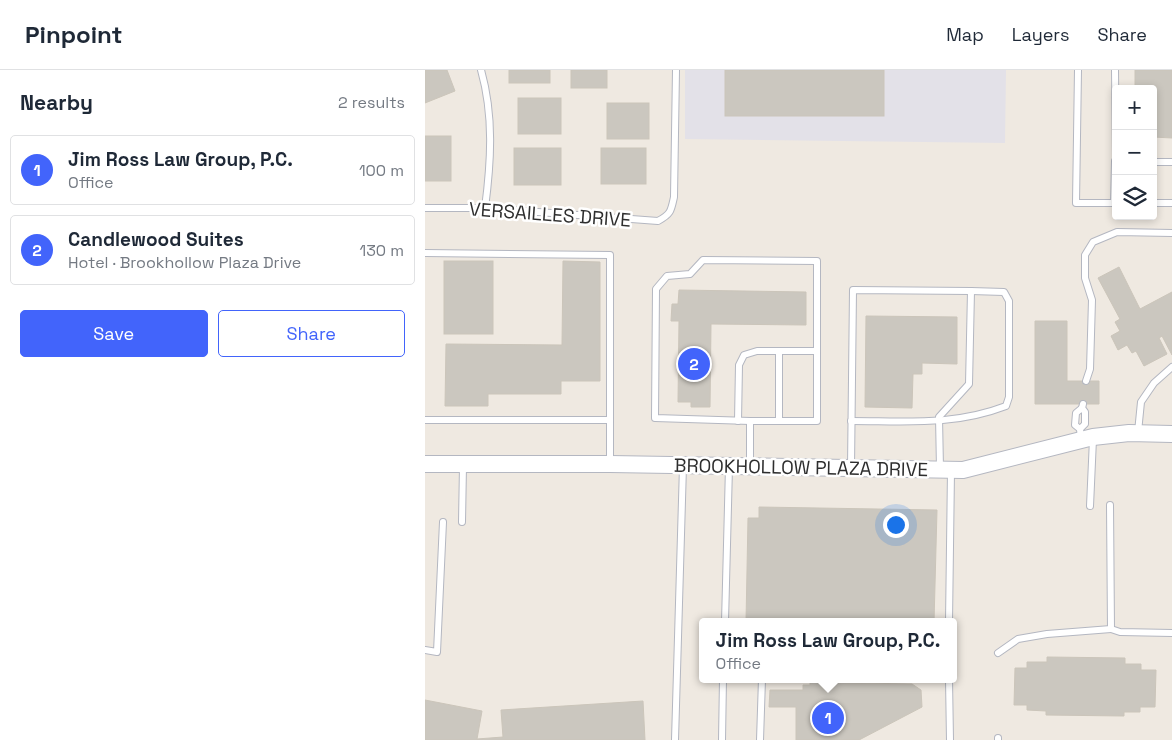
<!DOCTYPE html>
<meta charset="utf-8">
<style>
body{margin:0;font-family:"Space Grotesk",sans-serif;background:#f6f6f7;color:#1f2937}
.controls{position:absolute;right:15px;top:15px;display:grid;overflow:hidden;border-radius:5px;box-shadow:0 2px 8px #0003}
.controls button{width:45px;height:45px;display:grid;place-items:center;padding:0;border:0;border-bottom:1px solid #e0e1e3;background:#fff;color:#1f2937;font:25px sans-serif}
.you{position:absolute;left:470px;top:454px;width:18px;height:18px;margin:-12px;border:4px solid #fff;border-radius:50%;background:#1a73e8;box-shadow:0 0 0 8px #1a73e833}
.badge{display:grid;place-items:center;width:32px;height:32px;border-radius:50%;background:#4264fb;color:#fff;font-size:16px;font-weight:700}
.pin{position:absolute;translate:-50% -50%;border:2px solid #fff;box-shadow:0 1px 5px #0006}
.popup{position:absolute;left:274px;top:548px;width:258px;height:65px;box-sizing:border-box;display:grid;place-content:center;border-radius:5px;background:#fff;filter:drop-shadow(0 1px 4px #0005);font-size:16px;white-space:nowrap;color:#747a83}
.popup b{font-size:19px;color:#1f2937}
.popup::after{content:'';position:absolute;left:50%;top:100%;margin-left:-10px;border:10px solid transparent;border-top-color:#fff}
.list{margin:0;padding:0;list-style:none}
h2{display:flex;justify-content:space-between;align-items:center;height:65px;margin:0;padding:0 20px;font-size:21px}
h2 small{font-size:16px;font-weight:400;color:#747a83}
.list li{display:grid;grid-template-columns:32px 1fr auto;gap:15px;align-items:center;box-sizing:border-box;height:70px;margin:0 10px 10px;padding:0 10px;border:1px solid #e0e1e3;border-radius:5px}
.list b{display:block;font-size:19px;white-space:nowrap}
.list p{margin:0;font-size:16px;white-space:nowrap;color:#747a83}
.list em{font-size:16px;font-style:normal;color:#747a83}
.actions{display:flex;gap:10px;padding:15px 20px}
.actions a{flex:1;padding:11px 0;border:1px solid #4264fb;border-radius:5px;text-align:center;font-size:18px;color:#4264fb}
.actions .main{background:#4264fb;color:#fff}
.icon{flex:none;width:28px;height:28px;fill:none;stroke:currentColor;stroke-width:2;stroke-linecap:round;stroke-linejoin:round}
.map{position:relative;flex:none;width:747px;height:670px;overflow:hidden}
header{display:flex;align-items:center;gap:30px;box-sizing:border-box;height:70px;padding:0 25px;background:#fff;border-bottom:1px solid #e0e1e3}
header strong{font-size:24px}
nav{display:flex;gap:28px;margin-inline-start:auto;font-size:18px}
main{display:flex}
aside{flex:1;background:#fff}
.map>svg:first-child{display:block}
.industrial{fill:#e3e1e8}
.building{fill:#cbc7bf;stroke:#cbc5ba}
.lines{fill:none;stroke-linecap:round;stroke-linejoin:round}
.service-casing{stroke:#b4b7c1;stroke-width:8}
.tertiary-casing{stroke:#b4b7c1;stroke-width:18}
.service{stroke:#fff;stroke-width:6}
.tertiary{stroke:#fff;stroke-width:16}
.labels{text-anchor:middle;stroke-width:5;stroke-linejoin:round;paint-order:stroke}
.street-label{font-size:19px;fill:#2e2e2e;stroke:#fff}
</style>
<header>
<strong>Pinpoint</strong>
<nav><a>Map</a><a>Layers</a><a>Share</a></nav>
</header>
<main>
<aside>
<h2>Nearby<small>2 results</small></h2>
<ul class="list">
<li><span class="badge">1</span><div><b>Jim Ross Law Group, P.C.</b><p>Office</p></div><em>100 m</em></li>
<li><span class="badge">2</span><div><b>Candlewood Suites</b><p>Hotel · Brookhollow Plaza Drive</p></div><em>130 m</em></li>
</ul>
<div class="actions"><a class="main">Save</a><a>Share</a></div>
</aside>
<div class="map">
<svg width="747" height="670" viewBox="0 0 747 670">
<rect width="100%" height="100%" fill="#efe9e1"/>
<polygon class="industrial" points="260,0 581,0 580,73 260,69"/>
<g class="building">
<polygon points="0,0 22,0 30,21 0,33"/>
<rect x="84" y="0" width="41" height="13"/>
<rect x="146" y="0" width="36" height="18"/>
<rect x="300" y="0" width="159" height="46"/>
<polygon points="710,0 747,0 747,68 728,67 728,19 710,19"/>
<rect x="93" y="28" width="43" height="36"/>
<rect x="182" y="33" width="42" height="36"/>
<rect x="0" y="66" width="26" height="45"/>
<rect x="89" y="78" width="47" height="37"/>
<rect x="176" y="78" width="45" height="36"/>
<rect x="19" y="191" width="49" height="73"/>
<polygon points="138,191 175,192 175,311 136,311 136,324 63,324 63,336 20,336 21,274 137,275"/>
<polygon points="694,197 715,239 747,222 747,285 737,266 734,268 742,284 719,296 711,281 707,283 702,275 693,280 686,266 695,261 690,252 695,249 673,208"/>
<polygon points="254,220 381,222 381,255 286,254 285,337 266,337 266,332 253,332 254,251 246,251 247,234 253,234"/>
<polygon points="441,246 532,247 532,294 497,293 497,304 488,304 487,338 440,337"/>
<polygon points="610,251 642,251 642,311 674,311 674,334 610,334"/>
<polygon points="334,437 512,440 509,552 321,552 323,448 334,448"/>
<polygon points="622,587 700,588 700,594 716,594 716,600 731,600 730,637 715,637 715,642 699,642 699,646 621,645 621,641 602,640 602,635 589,635 590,598 602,598 602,592 622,592"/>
<polygon points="385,612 487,614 496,620 497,637 434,670 371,670 371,637 344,637 345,620 378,620 378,615 385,615"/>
<polygon points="0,630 57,641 52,669 78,667 76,640 218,631 220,670 0,670"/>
</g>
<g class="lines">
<g class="service-casing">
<g id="service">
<path d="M56,0c13,46 10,92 4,138"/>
<polyline points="653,0 651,133 691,133"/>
<polyline points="690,0 691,91"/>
<polyline points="728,92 747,92"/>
<polyline points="689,133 690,91"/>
<polyline points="728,133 747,133"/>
<path d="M0,138h60l173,13c13,-7 13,-10 16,-24l2,-127"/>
<polyline points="0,183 185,185 185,393"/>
<polygon points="278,190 392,191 392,351 325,351 230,348 231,219 242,206 265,204"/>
<polyline points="354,281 354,351"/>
<polyline points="661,311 665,299 667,230 660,208 660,185 668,172 692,162 747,163"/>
<polyline points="0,350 185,350"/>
<polyline points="313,351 314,295 319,285 332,281 392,281"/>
<polyline points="325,351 325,395"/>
<path d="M426,351c55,0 103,5 155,-15l3,-9v-96l-5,-9 -33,-1"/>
<polyline points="655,359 660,354 660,342 657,338 658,334"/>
<polyline points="713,362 716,332 729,313 747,297"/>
<polyline points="656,369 655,359 650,355 651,343 657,338"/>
<polyline points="426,397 428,220 546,221 544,314 514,347 515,399"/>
<polyline points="685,435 686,559 695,562 747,563"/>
<polyline points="665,436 668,369"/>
<polyline points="37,452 38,396"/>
<polyline points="300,552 304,397"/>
<polyline points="524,552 526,401"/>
<polyline points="0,580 12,582 18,452"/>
<polyline points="573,583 593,569 622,564 686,559"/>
<polyline points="524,609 525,670"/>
<polyline points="573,668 573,670"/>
<polyline points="250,670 258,396"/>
<polyline points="297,670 298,609"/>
<polyline points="335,670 337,609"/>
</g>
</g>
<g class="tertiary-casing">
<polyline id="tertiary" points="0,394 185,394 538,400 668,367 704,363 747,364"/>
</g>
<use href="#service" class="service"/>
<use href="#tertiary" class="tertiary"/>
</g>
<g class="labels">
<g class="street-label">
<text transform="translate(125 144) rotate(4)" y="7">VERSAILLES DRIVE</text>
<text transform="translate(376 397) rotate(1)" y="7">BROOKHOLLOW PLAZA DRIVE</text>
</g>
</g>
</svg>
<div class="controls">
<button>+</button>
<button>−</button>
<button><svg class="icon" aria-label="layers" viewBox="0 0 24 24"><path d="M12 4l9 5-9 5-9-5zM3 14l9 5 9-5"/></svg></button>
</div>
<div class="you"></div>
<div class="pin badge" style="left:403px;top:648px">1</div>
<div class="popup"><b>Jim Ross Law Group, P.C.</b>Office</div>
<div class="pin badge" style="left:269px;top:294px">2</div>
</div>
</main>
